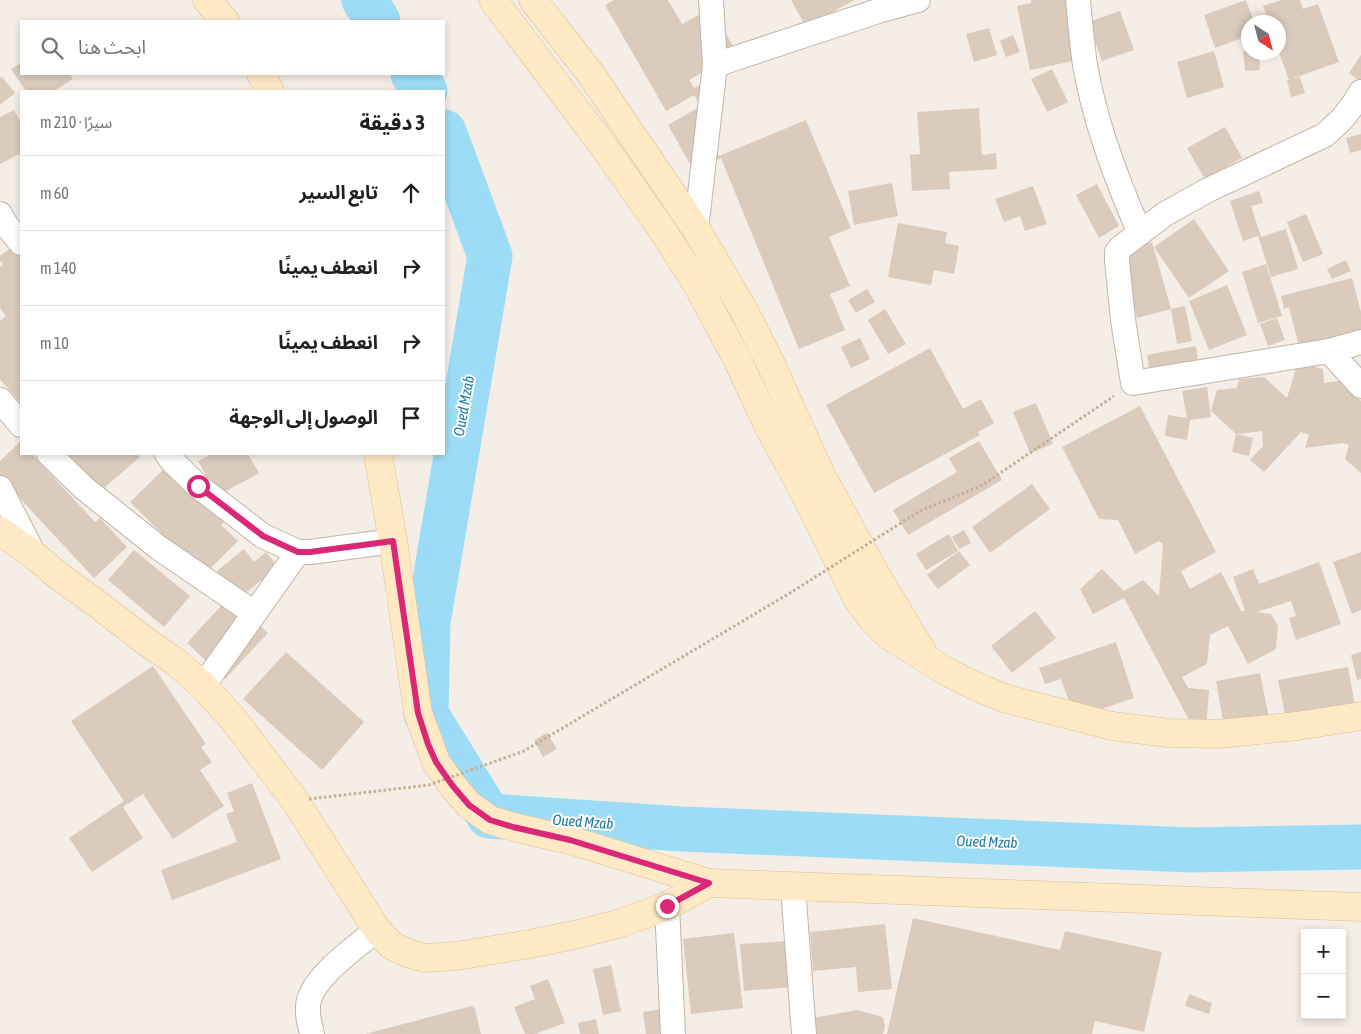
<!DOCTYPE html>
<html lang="ar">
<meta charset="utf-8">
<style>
body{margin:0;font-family:"Asap Condensed","Noto Sans Arabic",sans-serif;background:#f2f2f2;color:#202124;direction:rtl}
.controls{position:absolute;right:15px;bottom:15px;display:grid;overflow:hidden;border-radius:0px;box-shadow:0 2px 8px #0003}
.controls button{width:45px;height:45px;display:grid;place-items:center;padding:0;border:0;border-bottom:1px solid #e0e0e0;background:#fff;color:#202124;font:25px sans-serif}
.compass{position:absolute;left:1241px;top:15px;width:45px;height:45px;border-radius:50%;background:#fff;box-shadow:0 2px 8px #0003;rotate:144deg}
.stop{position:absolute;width:15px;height:15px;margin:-11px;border:4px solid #db2777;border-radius:50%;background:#fff}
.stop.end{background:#db2777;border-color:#fff;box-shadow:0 1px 5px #0008}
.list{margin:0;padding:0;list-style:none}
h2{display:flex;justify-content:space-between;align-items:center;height:65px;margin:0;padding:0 20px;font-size:21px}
h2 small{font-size:16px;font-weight:400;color:#757577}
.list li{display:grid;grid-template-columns:32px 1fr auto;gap:15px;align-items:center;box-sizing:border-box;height:75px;padding:0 20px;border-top:1px solid #e0e0e0}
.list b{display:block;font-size:19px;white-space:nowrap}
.list em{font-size:16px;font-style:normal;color:#757577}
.icon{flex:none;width:28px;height:28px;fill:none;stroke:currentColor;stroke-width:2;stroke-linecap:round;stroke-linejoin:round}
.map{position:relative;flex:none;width:1361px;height:1034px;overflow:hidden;direction:ltr}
.search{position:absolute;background:#fff;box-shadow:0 2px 8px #0003;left:20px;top:20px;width:425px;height:55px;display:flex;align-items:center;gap:12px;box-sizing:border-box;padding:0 18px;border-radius:0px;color:#757577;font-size:19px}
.panel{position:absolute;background:#fff;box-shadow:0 2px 8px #0003;left:20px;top:90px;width:425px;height:365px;border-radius:0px;direction:rtl}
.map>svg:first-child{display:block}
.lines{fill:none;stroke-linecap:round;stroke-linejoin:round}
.river{stroke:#9ddcf6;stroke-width:45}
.building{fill:#dacbbd}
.street-casing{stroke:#c1b5a7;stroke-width:26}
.secondary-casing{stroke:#dcc093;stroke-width:29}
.path{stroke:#c4af97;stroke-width:3;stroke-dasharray:2.5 2.5;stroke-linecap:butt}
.street{stroke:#fff;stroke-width:24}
.secondary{stroke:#ffeac5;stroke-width:28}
.path-bridge{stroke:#c4af97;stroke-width:3;stroke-dasharray:2.5 2.5;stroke-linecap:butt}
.route{stroke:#db2777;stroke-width:6}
.labels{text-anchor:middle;stroke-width:4;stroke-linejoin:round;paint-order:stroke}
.water-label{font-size:15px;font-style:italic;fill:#217ba3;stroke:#fff}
</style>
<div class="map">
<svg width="1361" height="1034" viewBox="0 0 1361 1034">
<rect width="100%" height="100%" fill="#f4eee6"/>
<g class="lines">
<g class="river">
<polyline points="364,0 378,21"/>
<polyline points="413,74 425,91"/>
<polyline points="444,132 490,256 428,622 426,714 489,816 682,829 1191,850 1361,847"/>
</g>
</g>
<g class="building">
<polygon points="614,0 668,0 682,24 711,8 737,53 689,80 694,88 715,76 725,93 710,102 701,126 719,156 806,120 851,228 829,237 850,286 830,294 845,330 799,349 721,158 695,173 668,125 701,106 694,95 666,111 605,5"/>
<polygon points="791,0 854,0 806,27"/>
<polygon points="1031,0 1081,0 1093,57 1030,70 1017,6 1031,3"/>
<polygon points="1246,0 1254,22 1248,22 1248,36 1215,48 1204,15"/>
<polygon points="1281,0 1300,0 1303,9 1318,4 1339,62 1291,79 1300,77 1305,93 1291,97 1287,80 1289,80 1278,50 1278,22 1269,22 1263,6"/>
<polygon points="1120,11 1134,50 1102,61 1088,22"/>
<polygon points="989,28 997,55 974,62 966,34"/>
<polygon points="1013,35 1020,52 1006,57 1000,41"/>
<polygon points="1248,50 1248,52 1259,52 1260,70 1245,71 1243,51"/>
<polygon points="1214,51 1224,87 1187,98 1177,62"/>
<polygon points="1361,55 1361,82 1349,73"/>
<polygon points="21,63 21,74 69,74 73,79 54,91 26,91 11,69"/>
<polygon points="1052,69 1068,102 1047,112 1031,79"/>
<polygon points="2,77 15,93 0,105 0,78"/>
<polygon points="979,108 982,155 996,153 997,169 949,172 950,189 912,191 910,155 920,154 917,112"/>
<polygon points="14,110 21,123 21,153 0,164 0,117"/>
<polygon points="1225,127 1242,158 1205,179 1187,148"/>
<polygon points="1361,134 1361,150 1350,153 1346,138"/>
<polygon points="892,183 898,216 854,225 848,191"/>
<polygon points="1097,184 1119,226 1099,238 1076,195"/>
<polygon points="1033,186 1047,224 1025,231 1020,216 1004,222 995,199"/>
<polygon points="1259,191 1263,203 1251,206 1261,237 1286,229 1298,269 1271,277 1258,236 1243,241 1230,201"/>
<polygon points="1306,214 1323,254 1303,262 1287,222"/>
<polygon points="1194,219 1229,271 1189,298 1154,247"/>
<polygon points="898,223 947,232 945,243 959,246 954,274 934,270 931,285 888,277"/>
<polygon points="1152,242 1171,309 1137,318 1118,252"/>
<polygon points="14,245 21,253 21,404 0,379 0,321 6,316 0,308 0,267 3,264 0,261 0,256"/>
<polygon points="1346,260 1351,271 1332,279 1327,269"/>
<polygon points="1266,264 1282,316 1258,323 1242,272"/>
<polygon points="1352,278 1361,312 1361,339 1301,354 1289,307 1284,309 1281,296"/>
<polygon points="1227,285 1247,335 1209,350 1189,301"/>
<polygon points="867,289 875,302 856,313 848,300"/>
<polygon points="1185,306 1192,341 1177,344 1171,309"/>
<polygon points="885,309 906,344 888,354 868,320"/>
<polygon points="1277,318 1285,340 1268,346 1260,324"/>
<polygon points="860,338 870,359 851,368 841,347"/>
<polygon points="1196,346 1200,373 1151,381 1147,355"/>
<polygon points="930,348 963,409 981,399 994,423 978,432 980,435 874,493 826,405"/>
<polygon points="1298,362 1323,369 1324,383 1339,381 1361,401 1361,473 1345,459 1349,445 1343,443 1305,448 1309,435 1301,432 1264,472 1250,460 1263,446 1262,431 1237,434 1253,438 1249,456 1232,452 1236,434 1211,411 1217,390 1237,388 1239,379 1264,377 1287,398"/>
<polygon points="1207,387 1211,417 1190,420 1187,440 1165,436 1168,415 1187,418 1182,391"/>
<polygon points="1036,403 1053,444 1030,453 1013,412"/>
<polygon points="1140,406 1216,552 1181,571 1190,589 1221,572 1241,611 1245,611 1233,577 1253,569 1259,584 1319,562 1341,624 1296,640 1289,618 1296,616 1291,601 1257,612 1271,614 1278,626 1276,649 1248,664 1228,626 1210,635 1207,664 1182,677 1188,688 1209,690 1206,730 1196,733 1124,598 1093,614 1080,589 1102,569 1124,591 1143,580 1159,596 1163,544 1159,541 1135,554 1118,520 1099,519 1062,447"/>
<polygon points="979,441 1002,480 908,535 893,510 957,472 949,458"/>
<polygon points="20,442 21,454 32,454 95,522 100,518 127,547 94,578 0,477 0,461"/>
<polygon points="63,454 137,454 140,457 97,494"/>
<polygon points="212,454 248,454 259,473 217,496 198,461"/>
<polygon points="167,466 224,522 221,525 238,541 204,575 130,502"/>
<polygon points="1032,484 1050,509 990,553 972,527"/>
<polygon points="964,530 971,543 959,549 952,537"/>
<polygon points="949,534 958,551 926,570 916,554"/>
<polygon points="244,549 254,562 266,552 278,567 239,598 217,571"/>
<polygon points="134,550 190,596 164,627 108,580"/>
<polygon points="959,551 970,565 938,589 927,575"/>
<polygon points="1361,552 1361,610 1352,614 1333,562"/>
<polygon points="229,597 268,633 225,679 187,643"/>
<polygon points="1035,611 1056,638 1012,673 991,646"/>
<polygon points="1116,642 1134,698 1075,718 1061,679 1045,684 1039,668"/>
<polygon points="286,652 364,722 322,770 243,699"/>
<polygon points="1361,652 1361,679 1357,680 1351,655"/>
<polygon points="153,666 206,744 201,747 212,762 200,770 224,806 173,839 143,794 123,807 143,838 92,872 69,838 124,801 71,721"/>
<polygon points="1348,667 1355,706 1286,719 1278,680"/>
<polygon points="1260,673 1269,718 1224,726 1216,681"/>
<polygon points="547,733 557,749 543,757 534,740"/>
<polygon points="252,783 281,859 172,900 161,870 237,842 226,814 234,811 227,793"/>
<polygon points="913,918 1060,950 1065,931 1162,952 1144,1032 1095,1021 1092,1034 887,1034"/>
<polygon points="885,924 892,989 858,992 856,967 813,971 810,932"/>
<polygon points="734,933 743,1008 691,1014 683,939"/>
<polygon points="788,941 792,987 744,991 740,944"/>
<polygon points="611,965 621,1011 603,1015 593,969"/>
<polygon points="548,979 565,1023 535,1034 525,1034 514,1007 535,999 530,986"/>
<polygon points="1189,994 1212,1003 1209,1014 1185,1006"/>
<polygon points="472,1006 475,1009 481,1034 365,1034"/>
<polygon points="674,1007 678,1034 646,1034 643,1012"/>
<polygon points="857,1010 883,1017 885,1026 883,1034 809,1034 813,1018"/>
<polygon points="596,1019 599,1034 580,1034 578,1023"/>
</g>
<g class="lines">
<g class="street-casing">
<g id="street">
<path d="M1078,0c2,22 4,44 7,65 10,58 31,114 55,168"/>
<polyline points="715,65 878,11 918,0"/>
<polyline points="1361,92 1353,105 1342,119 1325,135 1208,190 1165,214 1120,248 1117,252 1117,261 1123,320 1133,383 1329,351 1361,342"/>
<polyline points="0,214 6,225 21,243"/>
<polyline points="696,229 715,65 711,0"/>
<polyline points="1329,351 1361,386"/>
<polyline points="0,400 21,425"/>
<polyline points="49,454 84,488 159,548 254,613"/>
<polyline points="167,454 172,461 198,486 263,536 298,552 310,552 393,541"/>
<polyline points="0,488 34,555"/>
<polyline points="203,686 298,552"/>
<polyline points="793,887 804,1034"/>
<polyline points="667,906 673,1034"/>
<path d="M312,1034c-2,-9 -5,-18 -4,-27 0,-27 49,-61 69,-77"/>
</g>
</g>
<g class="secondary-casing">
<g id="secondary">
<polyline points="207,0 225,21"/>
<polyline points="493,0 601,143 661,228 698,286 737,359 769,427 805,494 857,598 872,619 888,635 949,673 975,686 1007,699 1112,726 1169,733 1219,734 1297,726 1361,716"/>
<polyline points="533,0 590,73 696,229 742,307 770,362 821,475 876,575 923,653"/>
<polyline points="261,74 270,91"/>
<polyline points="378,454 393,541 418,713 436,762 452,785 469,805 490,820 513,827 570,840 709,883"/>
<polyline points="0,531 34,555 56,574 96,603 144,640 177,663 203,686 233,719 294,799 377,930 391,945 407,953 425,958 456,956 530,944 579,934 621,923 667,906 709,883 1361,907"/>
</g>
</g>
<polyline class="path" points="920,511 981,486 1114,396"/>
<use href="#street" class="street"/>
<use href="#secondary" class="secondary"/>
<polyline class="path-bridge" points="309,799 429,785 524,751 790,593 920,511"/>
</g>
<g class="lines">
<polyline class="route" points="198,486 263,536 298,552 310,552 393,541 418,713 428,744 436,762 452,785 469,805 490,820 513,827 570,840 709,883 667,906"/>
</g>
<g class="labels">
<g class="water-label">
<text transform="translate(464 406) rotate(-80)" y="5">Oued Mzab</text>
<text transform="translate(583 822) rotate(4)" y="5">Oued Mzab</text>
<text transform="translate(987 842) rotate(2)" y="5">Oued Mzab</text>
</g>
</g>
</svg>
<div class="controls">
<button>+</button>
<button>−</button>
</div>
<svg class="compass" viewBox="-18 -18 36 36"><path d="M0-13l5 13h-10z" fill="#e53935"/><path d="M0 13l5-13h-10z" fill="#757577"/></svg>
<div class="stop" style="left:198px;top:486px"></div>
<div class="stop end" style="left:667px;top:906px"></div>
<div class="search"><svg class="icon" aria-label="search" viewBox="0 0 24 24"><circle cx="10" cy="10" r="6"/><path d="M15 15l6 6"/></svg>ابحث هنا</div>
<section class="panel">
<h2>3 دقيقة<small>سيرًا · 210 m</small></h2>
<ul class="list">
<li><svg class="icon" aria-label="ahead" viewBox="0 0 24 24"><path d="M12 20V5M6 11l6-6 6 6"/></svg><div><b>تابع السير</b></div><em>60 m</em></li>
<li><svg class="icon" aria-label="right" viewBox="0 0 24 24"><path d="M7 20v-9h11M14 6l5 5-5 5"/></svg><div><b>انعطف يمينًا</b></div><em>140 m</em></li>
<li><svg class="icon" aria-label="right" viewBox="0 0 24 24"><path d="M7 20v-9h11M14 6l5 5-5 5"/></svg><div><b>انعطف يمينًا</b></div><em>10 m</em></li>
<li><svg class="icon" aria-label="arrive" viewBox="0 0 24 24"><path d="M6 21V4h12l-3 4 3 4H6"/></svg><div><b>الوصول إلى الوجهة</b></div></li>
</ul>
</section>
</div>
